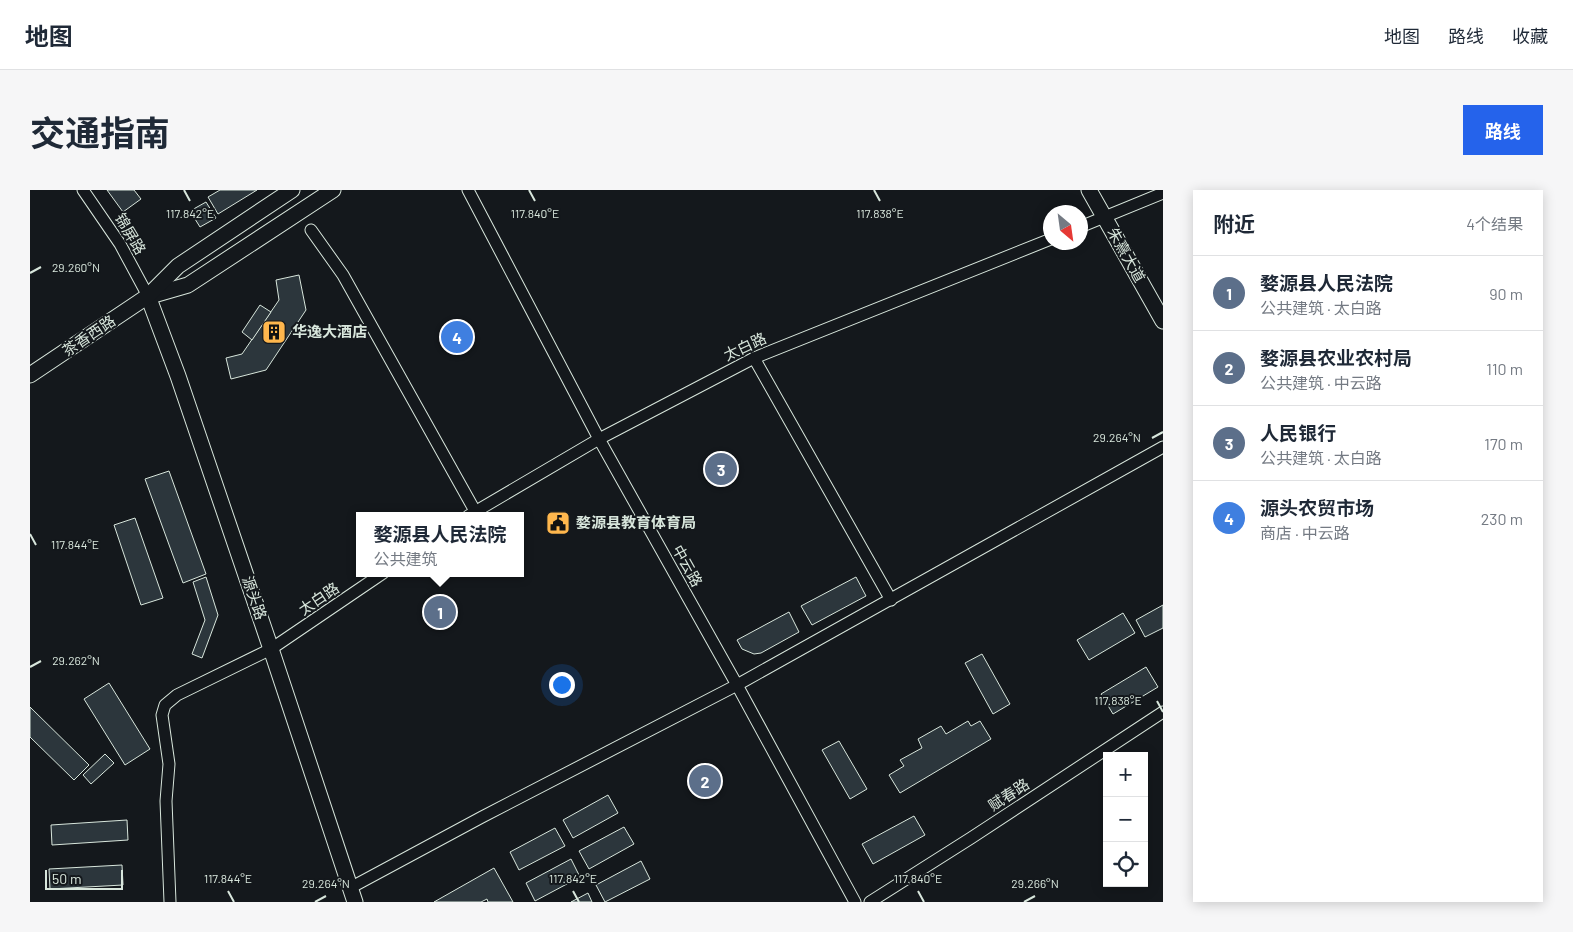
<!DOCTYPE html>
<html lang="zh">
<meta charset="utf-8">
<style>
body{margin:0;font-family:Barlow,"Noto Sans SC",sans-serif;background:#f6f6f7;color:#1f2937}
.controls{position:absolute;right:15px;bottom:15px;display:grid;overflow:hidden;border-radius:0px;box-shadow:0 2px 12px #0003}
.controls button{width:45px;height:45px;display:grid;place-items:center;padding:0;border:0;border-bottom:1px solid #e0e1e3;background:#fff;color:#1f2937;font:25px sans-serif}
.compass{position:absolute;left:1013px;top:15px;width:45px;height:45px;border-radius:50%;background:#fff;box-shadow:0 2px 12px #0003;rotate:151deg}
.scale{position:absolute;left:15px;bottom:12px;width:78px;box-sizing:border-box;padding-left:5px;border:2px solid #d8e6dc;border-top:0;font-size:14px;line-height:18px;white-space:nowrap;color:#d8e6dc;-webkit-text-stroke:4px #14181c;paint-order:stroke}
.you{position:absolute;left:531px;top:494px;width:18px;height:18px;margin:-12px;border:4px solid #fff;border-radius:50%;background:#1a73e8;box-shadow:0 0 0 8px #1a73e833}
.badge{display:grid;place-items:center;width:32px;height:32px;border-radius:50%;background:#2563eb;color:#fff;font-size:16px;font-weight:700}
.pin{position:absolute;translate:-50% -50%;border:2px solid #fff;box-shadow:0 1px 5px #0006}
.popup{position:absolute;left:326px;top:322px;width:168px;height:65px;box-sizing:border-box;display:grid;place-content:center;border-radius:0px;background:#fff;filter:drop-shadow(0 1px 4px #0005);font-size:16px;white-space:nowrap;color:#747a83}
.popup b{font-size:19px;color:#1f2937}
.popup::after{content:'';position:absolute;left:50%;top:100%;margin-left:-10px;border:10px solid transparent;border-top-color:#fff}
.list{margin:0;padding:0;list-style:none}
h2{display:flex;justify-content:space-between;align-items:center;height:65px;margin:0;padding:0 20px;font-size:21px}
h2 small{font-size:16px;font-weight:400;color:#747a83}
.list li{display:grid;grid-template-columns:32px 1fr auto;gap:15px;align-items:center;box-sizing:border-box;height:75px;padding:0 20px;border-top:1px solid #e0e1e3}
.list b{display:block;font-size:19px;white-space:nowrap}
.list p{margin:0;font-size:16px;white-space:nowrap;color:#747a83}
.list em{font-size:16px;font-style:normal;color:#747a83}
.icon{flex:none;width:28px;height:28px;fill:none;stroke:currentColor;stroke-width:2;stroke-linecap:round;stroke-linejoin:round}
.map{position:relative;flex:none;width:1133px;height:712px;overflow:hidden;border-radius:0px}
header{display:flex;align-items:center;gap:30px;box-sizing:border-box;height:70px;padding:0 25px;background:#fff;border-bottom:1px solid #e0e1e3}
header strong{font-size:24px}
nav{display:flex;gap:28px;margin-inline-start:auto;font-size:18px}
.intro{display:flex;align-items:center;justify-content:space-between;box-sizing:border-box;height:120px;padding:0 30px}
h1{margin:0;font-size:35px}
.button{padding:12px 22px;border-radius:0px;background:#2563eb;color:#fff;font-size:18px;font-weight:700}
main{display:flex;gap:30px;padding:0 30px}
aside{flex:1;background:#fff;border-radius:0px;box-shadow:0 2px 12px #0003}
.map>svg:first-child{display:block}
.building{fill:#2c363c;stroke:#d8e6dc}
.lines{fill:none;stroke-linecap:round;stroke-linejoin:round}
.minor-casing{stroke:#d8e6dc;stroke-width:13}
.major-casing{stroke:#d8e6dc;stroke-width:17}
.minor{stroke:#14181c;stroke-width:11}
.major{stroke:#14181c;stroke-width:15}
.ticks{fill:none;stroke:#d8e6dc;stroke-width:2}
.labels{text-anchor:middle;stroke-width:4;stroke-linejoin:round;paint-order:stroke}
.street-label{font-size:15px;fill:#d8e6dc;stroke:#14181c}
.poi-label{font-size:15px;font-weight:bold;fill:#d8e6dc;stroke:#14181c;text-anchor:start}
.ticks-label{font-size:12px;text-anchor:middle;fill:#d8e6dc;stroke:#14181c;stroke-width:4;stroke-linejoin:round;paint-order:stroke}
</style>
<header>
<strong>地图</strong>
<nav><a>地图</a><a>路线</a><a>收藏</a></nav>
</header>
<div class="intro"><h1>交通指南</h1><a class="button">路线</a></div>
<main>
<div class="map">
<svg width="1133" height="712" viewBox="0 0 1133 712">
<rect width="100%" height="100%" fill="#14181c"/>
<g class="building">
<polygon points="77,0 104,0 111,9 93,22"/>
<polygon points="190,0 227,0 188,24 178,7"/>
<polygon points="176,12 186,28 170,37 160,21"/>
<polygon points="269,85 276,120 236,180 201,189 196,168 212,164 249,110 246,90"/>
<polygon points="230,115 241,122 222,150 212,142"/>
<polygon points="139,281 176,384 153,393 115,289"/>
<polygon points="105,328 133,408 111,415 84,335"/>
<polygon points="176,387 188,425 172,468 162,464 175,430 163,392"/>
<polygon points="826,387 836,406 782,435 771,416"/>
<polygon points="1133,415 1133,438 1115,447 1106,430"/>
<polygon points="759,422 769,442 731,463 724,464 712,459 707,450"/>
<polygon points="1093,423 1105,443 1059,470 1047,450"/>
<polygon points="952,464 980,514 963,524 935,473"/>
<polygon points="1116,477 1128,497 1083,524 1071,504"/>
<polygon points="79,493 120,559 95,575 54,509"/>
<polygon points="0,517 59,575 44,590 0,547"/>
<polygon points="938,531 941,536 950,531 961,549 870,603 859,585 874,576 870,570 892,558 888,549 911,536 916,544"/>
<polygon points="809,551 837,599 820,609 792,560"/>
<polygon points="75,564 84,573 61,594 53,585"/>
<polygon points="578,605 588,623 543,648 533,630"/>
<polygon points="884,626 895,645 843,674 832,654"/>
<polygon points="97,630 98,650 22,655 21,635"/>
<polygon points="594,637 604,654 559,679 549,661"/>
<polygon points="525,638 535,656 489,680 480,662"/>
<polygon points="541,669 550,687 505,711 496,693"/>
<polygon points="611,671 620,689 575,712 566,695"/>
<polygon points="92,675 93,695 20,699 19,679"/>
<polygon points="464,678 483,712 458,712 457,709 451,712 404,712"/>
<polygon points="558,703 562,712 541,712"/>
</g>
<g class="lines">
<g class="minor-casing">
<g id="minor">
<polyline points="53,0 90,54 118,106"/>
<polyline points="438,0 569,249 707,495 825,712"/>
<polyline points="1050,37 1133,3"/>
<polyline points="281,40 313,85 445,321"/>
<polyline points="724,168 861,410"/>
<polyline points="438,326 569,249 724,168 1021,49"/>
<polyline points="320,698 452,627 707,495 1133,257"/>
<polyline points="140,712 136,611 139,574 132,525 135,515 147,505 241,459 353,383"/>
<polyline points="840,712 941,648 1133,522"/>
</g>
</g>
<g class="major-casing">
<g id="major">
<polyline points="1059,0 1133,131"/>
<polyline points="118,106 148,186 241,459 325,712"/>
<polyline points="120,106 158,95 303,0"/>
<polyline points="0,185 118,106 148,76 262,0"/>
</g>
</g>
<use href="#minor" class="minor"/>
<use href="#major" class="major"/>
</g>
<path class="ticks" d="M154,0l6,11M499,0l6,11M844,0l6,11M0,83l11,-6M1122,248l11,-6M0,344l6,11M0,477l11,-6M1127,511l6,11M198,701l6,11M543,701l6,11M888,701l6,11M285,712l11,-6M994,712l11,-6"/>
<defs>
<g id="building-square" transform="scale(1.25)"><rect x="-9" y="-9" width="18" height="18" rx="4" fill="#ffb74d" stroke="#14181c"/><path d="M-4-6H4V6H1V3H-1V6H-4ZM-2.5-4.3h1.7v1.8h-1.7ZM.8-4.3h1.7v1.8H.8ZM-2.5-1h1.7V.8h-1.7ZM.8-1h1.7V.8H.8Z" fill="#111"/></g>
<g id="civic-square" transform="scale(1.25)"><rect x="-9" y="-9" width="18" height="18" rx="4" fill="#ffb74d" stroke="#14181c"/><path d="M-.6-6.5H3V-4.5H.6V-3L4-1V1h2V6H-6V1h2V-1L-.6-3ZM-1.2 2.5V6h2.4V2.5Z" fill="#111"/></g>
</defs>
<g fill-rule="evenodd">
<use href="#building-square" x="244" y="142"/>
<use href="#civic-square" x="528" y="333"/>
</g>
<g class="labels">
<g class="street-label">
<text transform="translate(100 44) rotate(59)" y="5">锦屏路</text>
<text transform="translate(1096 65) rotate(61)" y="5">朱熹大道</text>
<text transform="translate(59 146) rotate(-34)" y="5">茶香西路</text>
<text transform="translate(715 157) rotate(-25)" y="5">太白路</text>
<text transform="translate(657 376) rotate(61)" y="5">中云路</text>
<text transform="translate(224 408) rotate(71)" y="5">源头路</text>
<text transform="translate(289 409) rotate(-34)" y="5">太白路</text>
<text transform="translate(979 605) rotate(-33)" y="5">赋春路</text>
</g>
<g class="poi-label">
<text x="262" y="147">华逸大酒店</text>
<text x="546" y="338">婺源县教育体育局</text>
</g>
</g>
<g class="ticks-label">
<text x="160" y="28">117.842°E</text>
<text x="505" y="28">117.840°E</text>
<text x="850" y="28">117.838°E</text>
<text x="46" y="82">29.260°N</text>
<text x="1087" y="252">29.264°N</text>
<text x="45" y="359">117.844°E</text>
<text x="46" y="475">29.262°N</text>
<text x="1088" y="515">117.838°E</text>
<text x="198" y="693">117.844°E</text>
<text x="543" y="693">117.842°E</text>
<text x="888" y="693">117.840°E</text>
<text x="296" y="698">29.264°N</text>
<text x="1005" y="698">29.266°N</text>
</g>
</svg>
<div class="controls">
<button>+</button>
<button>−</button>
<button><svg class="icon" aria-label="locate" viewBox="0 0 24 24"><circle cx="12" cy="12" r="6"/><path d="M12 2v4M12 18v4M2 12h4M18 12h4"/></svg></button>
</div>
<svg class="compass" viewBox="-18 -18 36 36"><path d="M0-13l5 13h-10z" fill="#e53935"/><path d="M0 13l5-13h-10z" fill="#747a83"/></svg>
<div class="scale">50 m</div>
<div class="you"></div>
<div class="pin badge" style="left:410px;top:422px;background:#5c6f8a">1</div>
<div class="popup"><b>婺源县人民法院</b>公共建筑</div>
<div class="pin badge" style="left:675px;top:591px;background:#5c6f8a">2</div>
<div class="pin badge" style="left:691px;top:279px;background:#5c6f8a">3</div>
<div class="pin badge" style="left:427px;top:147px;background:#3f7fe0">4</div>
</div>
<aside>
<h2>附近<small>4个结果</small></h2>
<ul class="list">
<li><span class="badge" style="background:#5c6f8a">1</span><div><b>婺源县人民法院</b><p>公共建筑 · 太白路</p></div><em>90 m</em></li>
<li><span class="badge" style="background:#5c6f8a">2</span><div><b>婺源县农业农村局</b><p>公共建筑 · 中云路</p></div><em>110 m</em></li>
<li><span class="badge" style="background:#5c6f8a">3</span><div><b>人民银行</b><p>公共建筑 · 太白路</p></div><em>170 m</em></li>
<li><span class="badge" style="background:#3f7fe0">4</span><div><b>源头农贸市场</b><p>商店 · 中云路</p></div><em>230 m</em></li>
</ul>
</aside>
</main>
